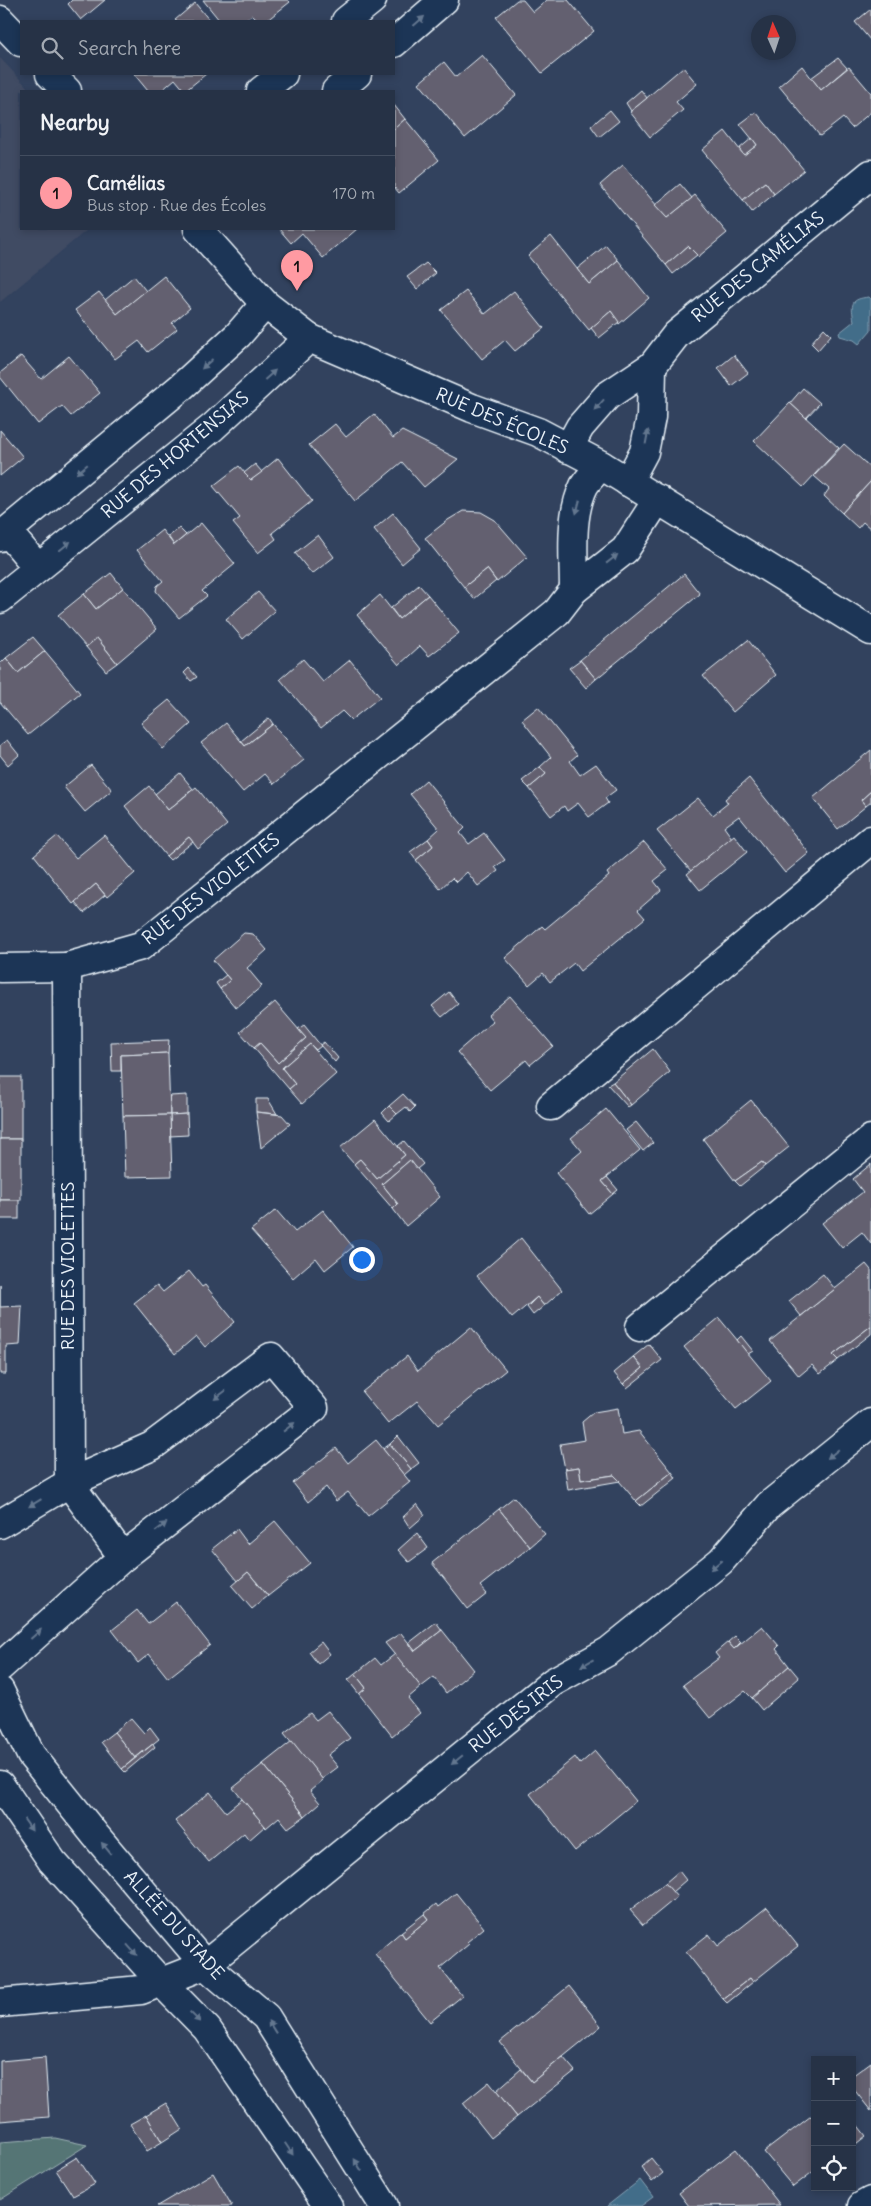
<!DOCTYPE html>
<meta charset="utf-8">
<style>
body{margin:0;font-family:Delius,sans-serif;background:#323e51;color:#f1f3f6}
.controls{position:absolute;right:15px;bottom:15px;display:grid;overflow:hidden;border-radius:0px;box-shadow:0 2px 8px #0003}
.controls button{width:45px;height:45px;display:grid;place-items:center;padding:0;border:0;border-bottom:1px solid #424d5f;background:#263246;color:#f1f3f6;font:25px sans-serif}
.compass{position:absolute;left:751px;top:15px;width:45px;height:45px;border-radius:50%;background:#263246;box-shadow:0 2px 8px #0003;rotate:357deg}
.you{position:absolute;left:361px;top:1259px;width:18px;height:18px;margin:-12px;border:4px solid #fff;border-radius:50%;background:#1a73e8;box-shadow:0 0 0 8px #1a73e833}
.badge{display:grid;place-items:center;width:32px;height:32px;border-radius:50%;background:#ff9aa2;color:#111;font-size:16px;font-weight:700}
.pin{position:absolute;translate:-50% -41px;filter:drop-shadow(0 1px 2px #0008)}
.pin::after{content:'';position:absolute;top:26px;width:18px;height:15px;background:inherit;clip-path:polygon(0 0,100% 0,50% 100%)}
.list{margin:0;padding:0;list-style:none}
h2{display:flex;justify-content:space-between;align-items:center;height:65px;margin:0;padding:0 20px;font-size:21px}
h2 small{font-size:16px;font-weight:400;color:#a4aab3}
.list li{display:grid;grid-template-columns:32px 1fr auto;gap:15px;align-items:center;box-sizing:border-box;height:75px;padding:0 20px;border-top:1px solid #424d5f}
.list b{display:block;font-size:19px;white-space:nowrap}
.list p{margin:0;font-size:16px;white-space:nowrap;color:#a4aab3}
.list em{font-size:16px;font-style:normal;color:#a4aab3}
.icon{flex:none;width:28px;height:28px;fill:none;stroke:currentColor;stroke-width:2;stroke-linecap:round;stroke-linejoin:round}
.map{position:relative;flex:none;width:871px;height:2206px;overflow:hidden}
.search{position:absolute;background:#263246;box-shadow:0 2px 8px #0003;left:20px;top:20px;width:375px;height:55px;display:flex;align-items:center;gap:12px;box-sizing:border-box;padding:0 18px;border-radius:0px;color:#a4aab3;font-size:19px}
.panel{position:absolute;background:#263246;box-shadow:0 2px 8px #0003;left:20px;top:90px;width:375px;height:140px;border-radius:0px}
.map>svg:first-child{display:block}
.built{fill:#414b63}
.green{fill:#547574;stroke:#9eb3b6}
.water{fill:#426d89;stroke:#84a2b5}
.building{fill:#63606f;stroke:#e8f1f8}
.lines{fill:none;stroke-linecap:round;stroke-linejoin:round}
.minor-casing{stroke:#e8f1f8;stroke-width:31}
.minor{stroke:#1d3557;stroke-width:28}
.oneway{fill:#64778f}
.labels{text-anchor:middle;stroke-width:4;stroke-linejoin:round;paint-order:stroke}
.street-label{font-size:18px;fill:#e8f1f8;stroke:#1d3557}
</style>
<div class="map">
<svg width="871" height="2206" viewBox="0 0 871 2206">
<rect width="100%" height="100%" fill="#32425e"/>
<filter id="ink" filterUnits="userSpaceOnUse"><feTurbulence type="fractalNoise" baseFrequency=".02" numOctaves="2"/><feDisplacementMap in="SourceGraphic" scale="10" xChannelSelector="R" yChannelSelector="G"/><feConvolveMatrix kernelMatrix="1 2 1 2 8 2 1 2 1" color-interpolation-filters="sRGB"/></filter>
<g filter="url(#ink)">
<polygon class="built" points="0,58 31,91 21,91 21,229 88,229 0,302"/>
<polygon class="green" points="55,2138 87,2145 0,2200 0,2142"/>
<g class="water">
<path d="M869,297l2,2v31l-12,14 -5,-4 -14,-4 -1,-3 15,-12c-3,-17 -4,-22 15,-24z"/>
<polygon points="640,2180 653,2197 641,2206 607,2206"/>
</g>
<g class="building">
<polygon points="72,0 105,0 81,20 68,4"/>
<polygon points="203,0 288,0 290,2 266,21 258,21 252,15 243,21 220,21"/>
<polygon points="517,0 523,0 533,12 547,0 568,0 594,31 542,73 496,17"/>
<polygon points="195,3 210,21 176,21 175,20"/>
<polygon points="871,9 871,41 855,22"/>
<polygon points="482,55 516,95 465,138 419,83 444,62 456,77"/>
<polygon points="838,58 847,68 821,90 811,78"/>
<polygon points="802,66 821,90 849,67 871,93 871,112 852,128 843,118 820,136 779,86"/>
<polygon points="683,67 697,84 676,102 683,110 650,137 630,112"/>
<polygon points="134,74 206,74 185,91 175,79 161,91 148,91"/>
<polygon points="641,90 647,98 631,111 626,103"/>
<polygon points="394,105 405,119 394,129"/>
<polygon points="610,110 619,121 599,137 591,126"/>
<polygon points="756,112 804,170 774,194 765,182 743,200 702,150 725,131 744,155 757,145 740,124"/>
<polygon points="405,119 439,160 399,193 394,187 394,129"/>
<polygon points="752,138 757,145 744,155 739,149"/>
<polygon points="623,165 667,218 695,195 727,233 698,257 688,246 666,265 600,185"/>
<polygon points="765,182 774,194 752,212 743,200"/>
<polygon points="680,184 692,198 667,218 655,205"/>
<polygon points="279,229 357,229 323,258 302,233 291,243"/>
<polygon points="551,236 589,284 618,260 649,298 619,324 611,311 589,330 528,256"/>
<polygon points="606,245 618,260 589,284 577,269"/>
<polygon points="688,246 697,255 673,274 666,265"/>
<polygon points="426,263 436,273 417,289 407,277"/>
<polygon points="134,276 146,291 117,314 105,300"/>
<polygon points="164,276 190,308 172,323 177,329 148,352 139,341 115,359 75,310 99,292 117,314"/>
<polygon points="466,291 485,314 514,291 544,328 515,351 505,340 482,359 441,310"/>
<polygon points="611,311 619,322 599,338 591,328"/>
<polygon points="824,328 831,335 818,350 811,343"/>
<polygon points="734,355 748,373 731,386 718,368"/>
<polygon points="21,356 41,379 69,356 100,393 71,416 62,406 38,424 0,377 0,373"/>
<polygon points="803,388 820,403 806,418 790,403"/>
<polygon points="790,403 839,448 803,487 754,441"/>
<polygon points="374,414 393,438 402,431 458,459 424,487 402,462 355,501 309,445 335,424 346,437"/>
<polygon points="0,430 23,457 0,476"/>
<polygon points="844,444 871,468 871,481 842,513 824,496 829,489 814,476"/>
<polygon points="278,458 312,501 272,533 276,539 258,553 233,523 240,518 213,486 239,466 251,480"/>
<polygon points="255,464 262,472 251,480 244,473"/>
<polygon points="871,481 871,529 863,522 858,528 842,513"/>
<polygon points="463,511 481,512 495,520 527,557 497,582 487,569 464,587 425,538 448,520"/>
<polygon points="393,513 421,548 402,564 374,529"/>
<polygon points="201,523 235,564 202,591 207,596 179,618 156,591 157,586 163,581 137,550 162,530 174,545"/>
<polygon points="179,528 186,535 174,545 168,536"/>
<polygon points="318,535 334,557 312,574 295,553"/>
<polygon points="487,569 496,581 474,599 464,587"/>
<polygon points="111,573 123,588 96,609 84,594"/>
<polygon points="684,574 700,594 596,679 580,660"/>
<polygon points="419,585 428,595 399,619 391,608"/>
<polygon points="123,588 157,629 117,663 97,638 86,647 58,615 84,594 96,609"/>
<polygon points="258,592 275,611 243,639 226,619"/>
<polygon points="380,595 399,619 428,595 459,633 429,656 420,646 399,665 357,615"/>
<polygon points="33,637 45,651 18,673 6,658"/>
<polygon points="97,638 117,663 106,671 86,647"/>
<polygon points="748,640 776,675 733,712 703,676"/>
<polygon points="45,651 80,693 28,735 0,702 0,664 6,658 18,673"/>
<polygon points="303,659 323,682 350,660 380,697 351,720 342,711 321,728 280,679"/>
<polygon points="580,660 596,679 586,688 569,668"/>
<polygon points="189,668 197,677 191,681 184,673"/>
<polygon points="169,700 191,724 163,749 141,723"/>
<polygon points="538,707 577,755 570,761 580,775 596,764 616,790 605,798 608,803 589,817 578,803 567,811 564,806 551,816 529,788 546,774 540,767 551,757 522,720"/>
<polygon points="269,718 273,724 245,746 241,741"/>
<polygon points="226,723 245,746 273,724 304,760 274,784 265,774 243,792 201,743"/>
<polygon points="7,740 19,755 8,765 0,755 0,745"/>
<polygon points="871,750 871,791 861,800 866,806 838,829 813,798"/>
<polygon points="91,765 112,790 85,812 64,787"/>
<polygon points="540,767 546,774 529,788 522,781"/>
<polygon points="180,773 193,789 168,810 155,794"/>
<polygon points="749,778 809,853 785,873 739,816 724,827 732,838 691,871 657,831 698,798 713,815 728,803 725,799"/>
<polygon points="426,780 465,828 460,833 469,844 484,833 505,860 495,867 498,871 478,886 467,872 456,882 452,878 440,889 416,860 433,846 428,839 439,829 410,794"/>
<polygon points="149,786 168,810 196,787 227,825 198,849 189,837 166,856 125,806"/>
<polygon points="871,791 871,802 866,806 861,800"/>
<polygon points="104,835 135,873 107,897 96,884 73,904 34,855 57,836 76,858"/>
<polygon points="734,835 747,852 700,890 687,874"/>
<polygon points="189,837 193,842 170,860 166,856"/>
<polygon points="428,839 433,846 416,860 410,852"/>
<polygon points="644,842 668,870 654,881 661,890 638,910 645,918 580,971 574,963 550,982 543,973 529,985 505,958 542,926 545,929 609,876 607,873"/>
<polygon points="96,884 105,895 84,913 75,902"/>
<polygon points="244,933 253,934 267,950 247,968 262,986 236,1008 220,989 230,980 213,960"/>
<polygon points="226,975 230,980 220,989 216,983"/>
<polygon points="449,992 458,1004 442,1017 432,1006"/>
<polygon points="510,996 553,1046 530,1065 526,1060 490,1090 457,1052 493,1021 488,1015"/>
<polygon points="275,1002 306,1038 278,1063 260,1043 254,1048 240,1032"/>
<polygon points="304,1025 321,1046 316,1050 310,1044 282,1068 295,1084 289,1089 254,1048 260,1043 278,1063 306,1038 298,1029"/>
<polygon points="169,1040 168,1053 121,1055 121,1071 112,1071 111,1042"/>
<polygon points="324,1042 338,1058 335,1062 320,1045"/>
<polygon points="310,1044 336,1074 302,1104 289,1089 295,1084 282,1068"/>
<polygon points="653,1049 670,1072 631,1105 613,1082"/>
<polygon points="168,1053 170,1115 123,1116 121,1055"/>
<rect x="0" y="1077" width="21" height="62"/>
<polygon points="613,1082 631,1105 628,1107 608,1085"/>
<polygon points="403,1094 415,1107 410,1112 406,1107 397,1114 389,1106"/>
<polygon points="187,1095 187,1114 170,1115 170,1096"/>
<polygon points="256,1099 268,1099 277,1114 256,1112"/>
<polygon points="751,1100 789,1147 765,1166 762,1162 735,1181 703,1139"/>
<polygon points="389,1106 397,1114 389,1121 382,1113"/>
<polygon points="606,1109 640,1150 602,1181 613,1194 589,1214 556,1173 582,1151 571,1138"/>
<polygon points="256,1112 282,1115 290,1124 261,1148"/>
<polygon points="187,1114 188,1135 170,1136 170,1115"/>
<polygon points="170,1115 172,1176 125,1177 123,1116"/>
<polygon points="375,1119 405,1155 377,1179 360,1159 354,1164 340,1148"/>
<polygon points="636,1122 653,1143 643,1151 626,1130"/>
<rect x="0" y="1139" width="21" height="61"/>
<polygon points="404,1141 423,1164 417,1169 410,1160 382,1184 398,1204 393,1209 354,1164 360,1159 377,1179 405,1155 398,1146"/>
<polygon points="410,1160 440,1197 406,1226 393,1209 398,1204 382,1184"/>
<polygon points="762,1162 765,1166 740,1186 735,1181"/>
<polygon points="871,1164 871,1244 862,1232 842,1248 822,1223 863,1192 853,1179"/>
<polygon points="607,1177 618,1190 613,1194 602,1181"/>
<rect x="0" y="1200" width="19" height="19"/>
<polygon points="276,1210 295,1232 323,1210 353,1247 325,1270 316,1258 293,1278 251,1230"/>
<polygon points="521,1238 562,1290 544,1306 537,1297 512,1318 477,1276"/>
<polygon points="866,1264 871,1270 871,1326 833,1355 838,1360 820,1374 812,1365 799,1376 770,1341"/>
<polygon points="189,1271 202,1287 205,1285 235,1322 205,1347 196,1336 175,1354 134,1303 157,1285 163,1292"/>
<polygon points="823,1274 835,1289 801,1316 789,1301"/>
<polygon points="0,1284 0,1307 22,1306 20,1345 6,1346 6,1374 0,1374"/>
<polygon points="537,1297 544,1306 533,1315 527,1307"/>
<polygon points="719,1318 771,1381 736,1409 684,1347"/>
<polygon points="871,1326 871,1334 838,1360 833,1355"/>
<polygon points="471,1327 506,1370 438,1425 417,1401 388,1424 362,1392 407,1356 418,1371"/>
<polygon points="741,1336 753,1351 748,1354 737,1340"/>
<polygon points="649,1344 662,1360 627,1388 623,1384 643,1368 633,1357"/>
<polygon points="633,1357 643,1368 623,1384 614,1373"/>
<polygon points="618,1408 622,1434 639,1431 672,1472 636,1501 614,1475 581,1480 579,1467 565,1469 560,1444 585,1440 582,1422 594,1412"/>
<polygon points="398,1436 419,1463 411,1469 390,1444"/>
<polygon points="376,1440 410,1482 368,1516 348,1492 336,1501 326,1487 308,1502 293,1483 336,1448 348,1463"/>
<polygon points="390,1444 411,1469 404,1475 383,1449"/>
<polygon points="579,1467 581,1480 614,1475 620,1481 568,1490 565,1469"/>
<polygon points="672,1472 676,1478 641,1506 636,1501"/>
<polygon points="514,1497 545,1534 530,1547 499,1509"/>
<polygon points="417,1504 425,1515 410,1528 403,1517"/>
<polygon points="499,1509 530,1547 480,1586 487,1594 468,1609 432,1563"/>
<polygon points="275,1521 310,1563 268,1596 248,1572 238,1581 212,1549 237,1529 248,1544"/>
<polygon points="417,1533 428,1548 409,1562 398,1550"/>
<polygon points="248,1572 268,1596 252,1609 232,1586"/>
<polygon points="176,1602 210,1645 168,1678 149,1654 138,1663 112,1630 137,1610 148,1624"/>
<polygon points="436,1622 442,1630 415,1651 409,1643"/>
<polygon points="762,1626 779,1646 776,1649 789,1666 752,1698 745,1691 710,1718 683,1685 719,1658 715,1653 728,1642 734,1649"/>
<polygon points="442,1630 474,1670 446,1693 434,1677 421,1687 385,1643 401,1633 415,1651"/>
<polygon points="735,1636 741,1642 734,1649 728,1642"/>
<polygon points="321,1642 330,1654 318,1664 309,1652"/>
<polygon points="395,1654 421,1687 408,1698 420,1713 392,1736 359,1694 366,1688 355,1674 375,1658 381,1665"/>
<polygon points="789,1666 799,1678 762,1710 752,1698"/>
<polygon points="355,1674 366,1688 359,1694 348,1680"/>
<polygon points="328,1711 350,1738 328,1755 338,1767 322,1779 284,1733 310,1713 316,1720"/>
<polygon points="131,1718 144,1733 150,1727 159,1739 135,1758 114,1732"/>
<polygon points="114,1732 135,1758 122,1769 101,1742"/>
<polygon points="292,1741 323,1780 310,1791 320,1803 305,1816 263,1764"/>
<polygon points="153,1744 155,1747 125,1772 122,1769"/>
<polygon points="595,1751 636,1801 575,1851 530,1794 575,1757 580,1764"/>
<polygon points="263,1764 305,1816 288,1828 279,1817 266,1828 233,1788"/>
<polygon points="210,1792 226,1812 242,1799 265,1826 249,1840 244,1833 209,1862 175,1821"/>
<polygon points="679,1871 686,1880 672,1892 665,1883"/>
<polygon points="665,1883 677,1897 643,1925 630,1910"/>
<polygon points="456,1893 484,1928 467,1942 469,1944 440,1968 462,1996 430,2022 375,1954 401,1932 405,1938 428,1919 424,1914 436,1904 438,1907"/>
<polygon points="767,1907 798,1946 753,1982 750,1978 723,1999 686,1952 709,1934 718,1946"/>
<polygon points="424,1914 428,1919 405,1938 401,1932"/>
<polygon points="750,1978 753,1982 727,2003 723,1999"/>
<polygon points="569,1986 601,2026 532,2082 500,2042"/>
<polygon points="45,2057 49,2117 0,2121 0,2061"/>
<polygon points="563,2057 575,2071 517,2117 496,2091 521,2069 532,2082"/>
<polygon points="871,2062 871,2111 852,2087 852,2076"/>
<polygon points="489,2082 517,2117 491,2138 463,2103"/>
<polygon points="166,2103 182,2129 162,2142 146,2115"/>
<polygon points="815,2113 815,2170 793,2187 764,2152"/>
<polygon points="146,2115 162,2142 147,2151 130,2124"/>
<polygon points="852,2118 866,2136 852,2147"/>
<polygon points="736,2149 780,2205 689,2206 679,2193"/>
<polygon points="77,2157 95,2184 73,2196 56,2170"/>
<polygon points="651,2158 663,2173 652,2182 641,2167"/>
<polygon points="213,2173 232,2206 157,2206"/>
</g>
<g class="lines">
<g class="minor-casing">
<g id="minor">
<polyline points="0,20 21,42"/>
<polyline points="346,21 372,0"/>
<polyline points="394,43 444,0"/>
<polyline points="50,74 67,91"/>
<polyline points="261,91 283,74"/>
<polyline points="336,91 357,74"/>
<polyline points="198,229 265,304 309,338 472,408 538,432 601,465 871,631"/>
<polyline points="568,449 580,427 607,396 652,366 676,335 871,174"/>
<polyline points="628,482 644,452 651,417 652,366"/>
<polyline points="7,531 38,568"/>
<polyline points="0,537 180,388 238,335 265,304"/>
<path d="M574,590c0,-34 -5,-73 10,-104 4,-7 12,-14 17,-21"/>
<polyline points="0,599 213,427 309,338"/>
<polyline points="0,968 67,967"/>
<polyline points="551,1106 871,840"/>
<polyline points="640,1327 871,1139"/>
<polyline points="0,1524 69,1483 152,1446 271,1357 314,1408 123,1557 0,1667"/>
<polyline points="123,1557 69,1483 67,967 141,946 557,612 574,590 625,550 658,499"/>
<polyline points="0,1691 31,1755 96,1836 205,1965 266,2017 384,2206"/>
<polyline points="0,1785 52,1861 161,1982 207,2029 328,2206"/>
<polyline points="0,2003 141,1990 205,1965 553,1682 609,1651 721,1561 769,1505 871,1423"/>
<polyline points="862,2206 871,2201"/>
</g>
</g>
<use href="#minor" class="minor"/>
</g>
<defs><path id="oneway-solid" d="M-6-.8H1V-3.2L6.5 0L1 3.2V.8H-6Z" transform="scale(1.25)"/></defs>
<g class="oneway">
<use href="#oneway-solid" transform="translate(419 21) rotate(-41)"/>
<use href="#oneway-solid" transform="translate(207 364) rotate(138)"/>
<use href="#oneway-solid" transform="translate(270 375) rotate(-42)"/>
<use href="#oneway-solid" transform="translate(599 405) rotate(132)"/>
<use href="#oneway-solid" transform="translate(647 437) rotate(-79)"/>
<use href="#oneway-solid" transform="translate(82 469) rotate(140)"/>
<use href="#oneway-solid" transform="translate(578 507) rotate(105)"/>
<use href="#oneway-solid" transform="translate(65 546) rotate(-39)"/>
<use href="#oneway-solid" transform="translate(612 559) rotate(-38)"/>
<use href="#oneway-solid" transform="translate(220 1395) rotate(143)"/>
<use href="#oneway-solid" transform="translate(289 1427) rotate(-38)"/>
<use href="#oneway-solid" transform="translate(833 1454) rotate(141)"/>
<use href="#oneway-solid" transform="translate(35 1503) rotate(149)"/>
<use href="#oneway-solid" transform="translate(161 1527) rotate(-38)"/>
<use href="#oneway-solid" transform="translate(716 1565) rotate(140)"/>
<use href="#oneway-solid" transform="translate(36 1634) rotate(-42)"/>
<use href="#oneway-solid" transform="translate(587 1663) rotate(151)"/>
<use href="#oneway-solid" transform="translate(457 1760) rotate(141)"/>
<use href="#oneway-solid" transform="translate(28 1825) rotate(55)"/>
<use href="#oneway-solid" transform="translate(106 1848) rotate(-130)"/>
<use href="#oneway-solid" transform="translate(132 1950) rotate(48)"/>
<use href="#oneway-solid" transform="translate(195 2017) rotate(45)"/>
<use href="#oneway-solid" transform="translate(272 2027) rotate(-122)"/>
<use href="#oneway-solid" transform="translate(289 2149) rotate(56)"/>
<use href="#oneway-solid" transform="translate(358 2165) rotate(-122)"/>
</g>
</g>
<g class="labels">
<g class="street-label">
<text transform="translate(758 267) rotate(-39)" y="6">RUE DES CAMÉLIAS</text>
<text transform="translate(502 421) rotate(23)" y="6">RUE DES ÉCOLES</text>
<text transform="translate(175 455) rotate(-40)" y="6">RUE DES HORTENSIAS</text>
<text transform="translate(211 889) rotate(-38)" y="6">RUE DES VIOLETTES</text>
<text transform="translate(68 1266) rotate(-90)" y="6">RUE DES VIOLETTES</text>
<text transform="translate(516 1714) rotate(-38)" y="6">RUE DES IRIS</text>
<text transform="translate(174 1925) rotate(48)" y="6">ALLÉE DU STADE</text>
</g>
</g>
</svg>
<div class="controls">
<button>+</button>
<button>−</button>
<button><svg class="icon" aria-label="locate" viewBox="0 0 24 24"><circle cx="12" cy="12" r="6"/><path d="M12 2v4M12 18v4M2 12h4M18 12h4"/></svg></button>
</div>
<svg class="compass" viewBox="-18 -18 36 36"><path d="M0-13l5 13h-10z" fill="#e53935"/><path d="M0 13l5-13h-10z" fill="#a4aab3"/></svg>
<div class="you"></div>
<div class="pin badge" style="left:297px;top:291px">1</div>
<div class="search"><svg class="icon" aria-label="search" viewBox="0 0 24 24"><circle cx="10" cy="10" r="6"/><path d="M15 15l6 6"/></svg>Search here</div>
<section class="panel">
<h2>Nearby<small></small></h2>
<ul class="list">
<li><span class="badge">1</span><div><b>Camélias</b><p>Bus stop · Rue des Écoles</p></div><em>170 m</em></li>
</ul>
</section>
</div>
